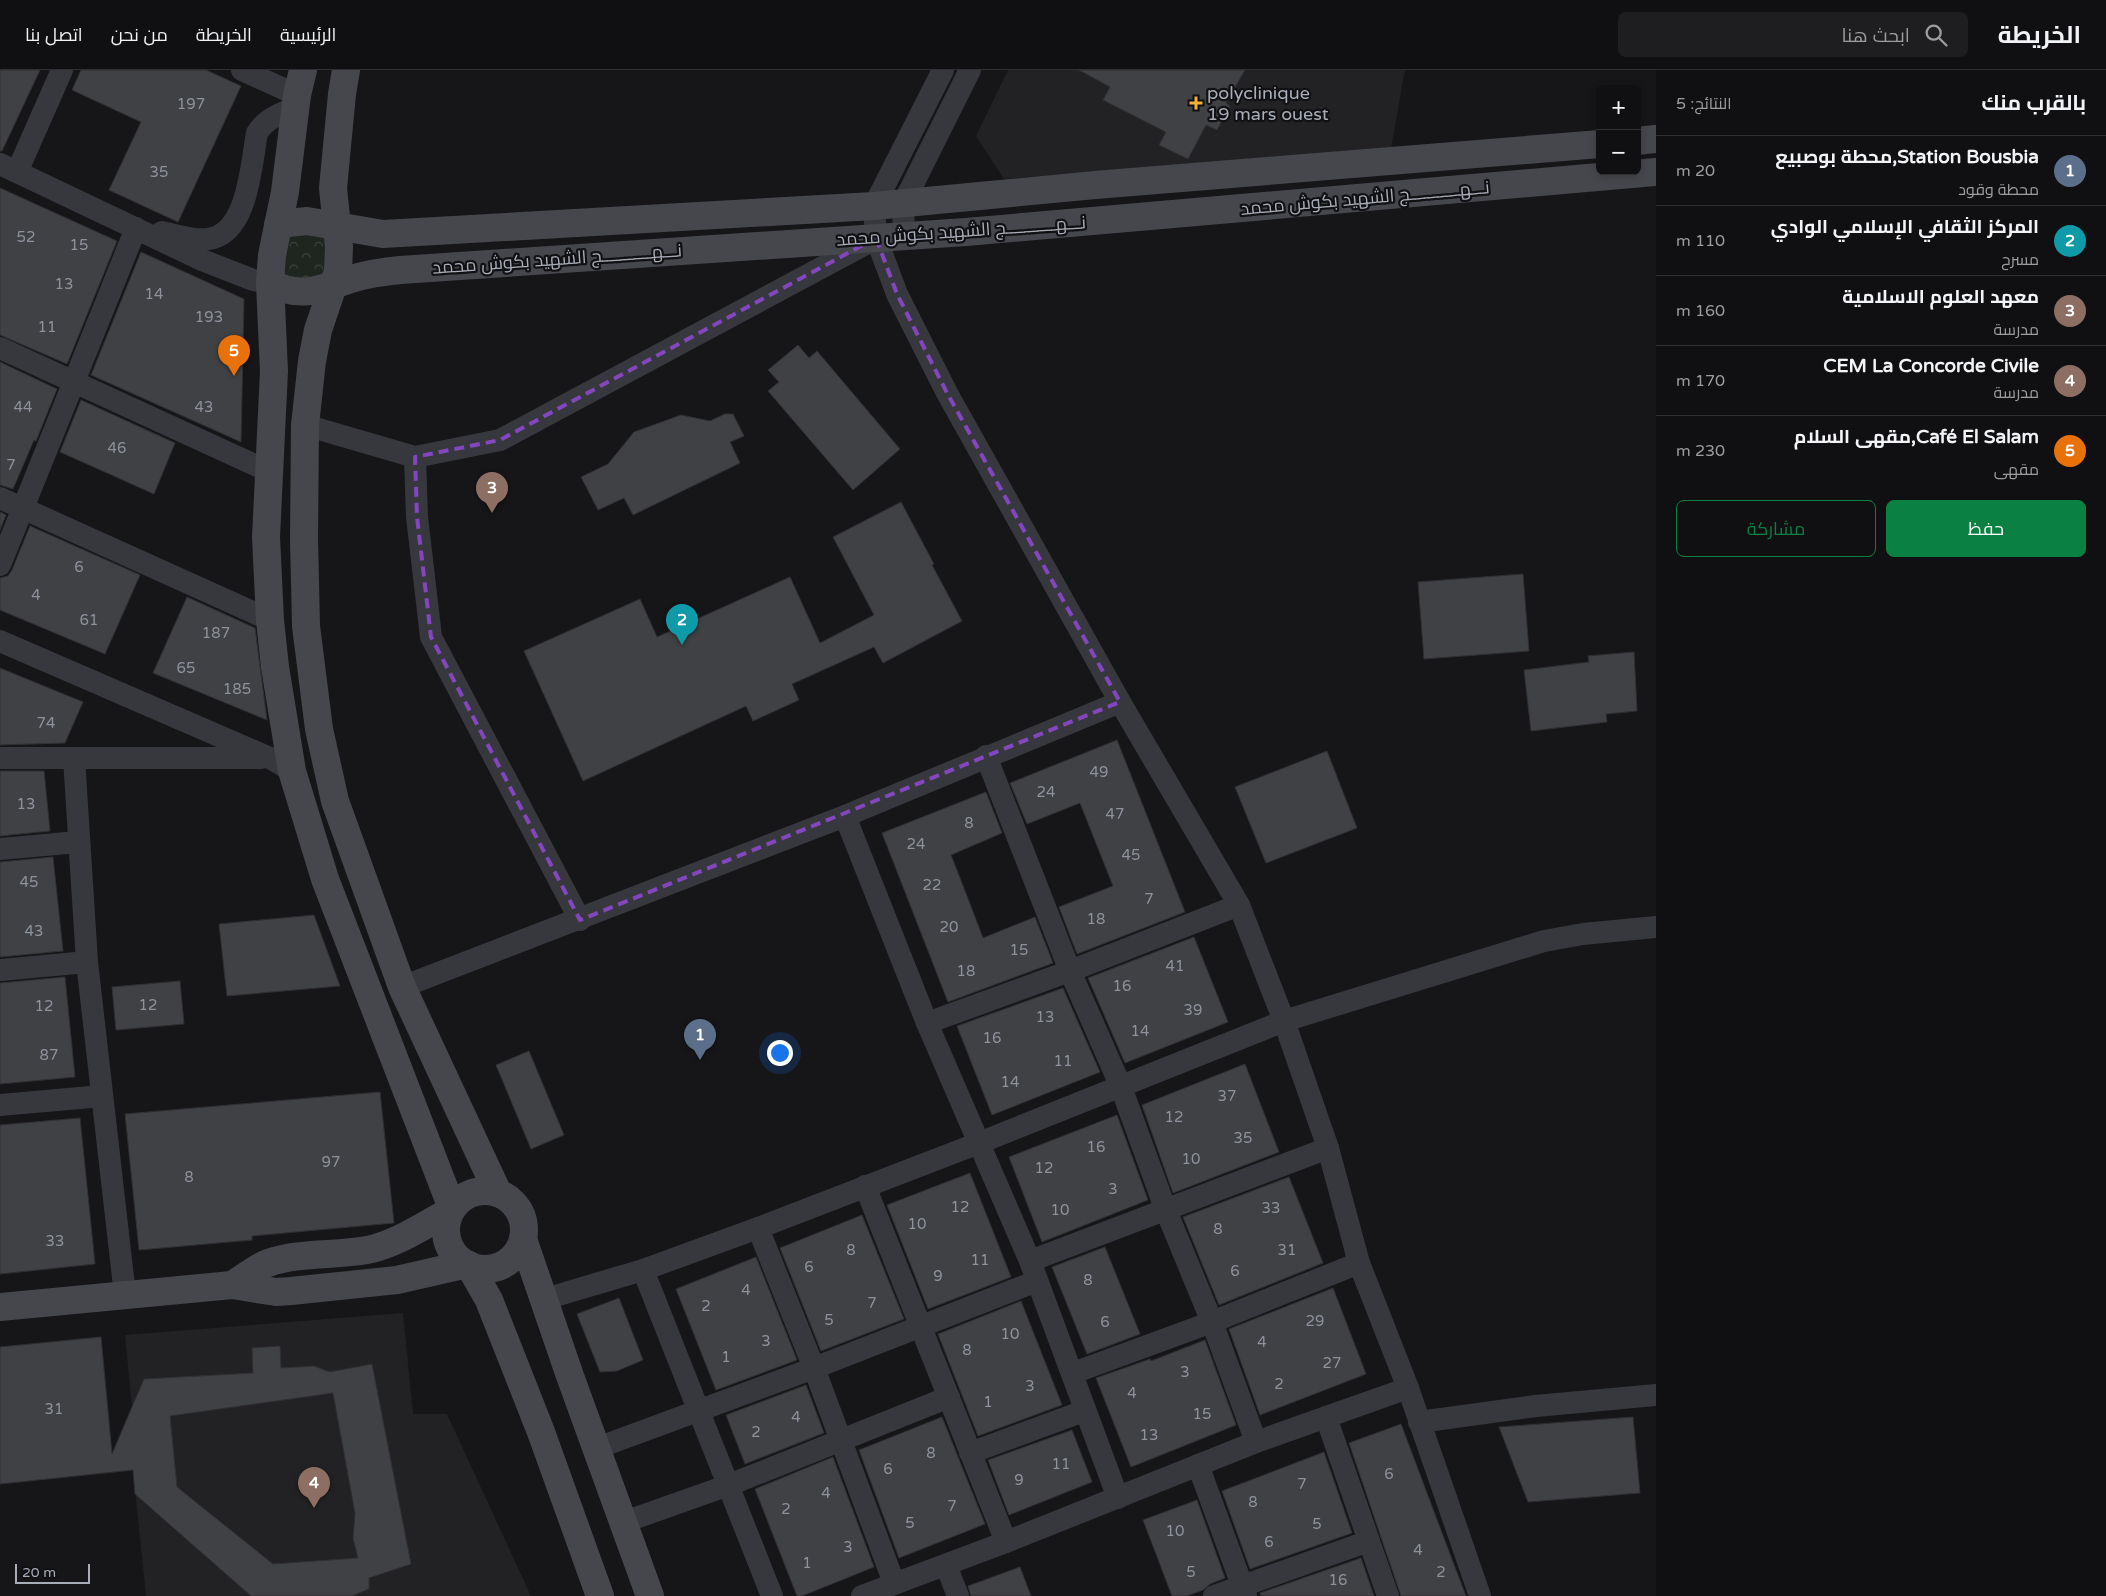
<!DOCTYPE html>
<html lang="ar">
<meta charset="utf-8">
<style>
body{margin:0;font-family:"Varela Round",Cairo,sans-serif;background:#1e1e20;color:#f1f3f6;direction:rtl}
.controls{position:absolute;right:15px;top:15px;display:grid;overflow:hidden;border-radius:8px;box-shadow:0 2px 8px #0003}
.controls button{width:45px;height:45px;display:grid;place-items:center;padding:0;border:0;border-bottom:1px solid #303032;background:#101012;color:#f1f3f6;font:25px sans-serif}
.scale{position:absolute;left:15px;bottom:12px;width:75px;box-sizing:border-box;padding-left:5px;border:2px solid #a8adb8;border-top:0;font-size:14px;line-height:18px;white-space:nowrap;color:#a8adb8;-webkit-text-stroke:4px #111113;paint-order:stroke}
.you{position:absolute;left:779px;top:982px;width:18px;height:18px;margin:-12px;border:4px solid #fff;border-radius:50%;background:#1a73e8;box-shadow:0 0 0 8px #1a73e833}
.badge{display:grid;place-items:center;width:32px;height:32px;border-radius:50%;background:#0b8043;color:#fff;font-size:16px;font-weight:700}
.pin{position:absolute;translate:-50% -41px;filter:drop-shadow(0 1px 2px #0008)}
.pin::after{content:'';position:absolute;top:26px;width:18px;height:15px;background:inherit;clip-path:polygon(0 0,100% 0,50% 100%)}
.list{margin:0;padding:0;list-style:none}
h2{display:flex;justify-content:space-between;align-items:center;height:65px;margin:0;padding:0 20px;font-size:21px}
h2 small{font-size:16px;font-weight:400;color:#9c9d9f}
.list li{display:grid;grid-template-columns:32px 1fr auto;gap:15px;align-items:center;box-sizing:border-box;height:70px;padding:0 20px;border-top:1px solid #303032}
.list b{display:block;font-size:19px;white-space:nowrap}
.list p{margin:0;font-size:16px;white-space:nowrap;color:#9c9d9f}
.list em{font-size:16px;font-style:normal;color:#9c9d9f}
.actions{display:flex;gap:10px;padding:15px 20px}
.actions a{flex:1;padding:11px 0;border:1px solid #0b8043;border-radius:8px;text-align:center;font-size:18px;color:#0b8043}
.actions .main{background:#0b8043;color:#fff}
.icon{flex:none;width:28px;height:28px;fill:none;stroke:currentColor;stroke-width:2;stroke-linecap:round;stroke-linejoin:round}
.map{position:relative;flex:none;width:1656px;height:1526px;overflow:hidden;direction:ltr}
header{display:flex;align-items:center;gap:30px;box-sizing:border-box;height:70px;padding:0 25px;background:#101012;border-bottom:1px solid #303032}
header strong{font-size:24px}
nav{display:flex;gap:28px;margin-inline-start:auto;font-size:18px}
.search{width:350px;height:45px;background:#1e1e20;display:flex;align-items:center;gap:12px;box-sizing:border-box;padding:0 18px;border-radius:8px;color:#9c9d9f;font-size:19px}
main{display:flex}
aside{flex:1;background:#101012}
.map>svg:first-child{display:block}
.built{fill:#222225}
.park{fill:url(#park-crowns)}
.building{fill:#404145;stroke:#303034;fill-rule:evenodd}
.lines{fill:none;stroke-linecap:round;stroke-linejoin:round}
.street{stroke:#37383d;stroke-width:22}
.secondary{stroke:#45474d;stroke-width:28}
.marked{fill:none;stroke:#8446be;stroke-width:4;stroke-dasharray:10 6;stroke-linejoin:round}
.poi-dot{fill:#f2b134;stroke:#111113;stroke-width:2}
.labels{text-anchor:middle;stroke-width:4.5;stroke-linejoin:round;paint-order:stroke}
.number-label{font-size:15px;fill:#8e929b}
.poi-label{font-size:18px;fill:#a8adb8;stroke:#111113;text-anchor:start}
.street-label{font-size:18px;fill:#a8adb8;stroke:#111113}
</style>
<header>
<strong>الخريطة</strong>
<div class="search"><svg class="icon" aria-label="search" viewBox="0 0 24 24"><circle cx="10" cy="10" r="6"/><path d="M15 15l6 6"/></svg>ابحث هنا</div>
<nav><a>الرئيسية</a><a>الخريطة</a><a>من نحن</a><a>اتصل بنا</a></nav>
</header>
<main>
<aside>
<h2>بالقرب منك<small>النتائج: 5</small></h2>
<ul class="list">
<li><span class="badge" style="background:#5c6f8a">1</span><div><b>Station Bousbia,محطة بوصبيع</b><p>محطة وقود</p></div><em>20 m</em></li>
<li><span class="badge" style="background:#0f9aa8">2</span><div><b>المركز الثقافي الإسلامي الوادي</b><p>مسرح</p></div><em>110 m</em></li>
<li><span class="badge" style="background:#8d6e63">3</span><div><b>معهد العلوم الاسلامية</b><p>مدرسة</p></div><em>160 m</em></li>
<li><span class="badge" style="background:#8d6e63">4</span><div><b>CEM La Concorde Civile</b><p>مدرسة</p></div><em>170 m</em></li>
<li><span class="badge" style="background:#e8710a">5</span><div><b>Café El Salam,مقهى السلام</b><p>مقهى</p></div><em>230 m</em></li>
</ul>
<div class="actions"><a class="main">حفظ</a><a>مشاركة</a></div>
</aside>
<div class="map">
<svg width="1656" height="1526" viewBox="0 0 1656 1526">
<defs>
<pattern id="park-crowns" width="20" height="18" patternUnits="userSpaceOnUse" patternTransform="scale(1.25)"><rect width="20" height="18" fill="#1e261f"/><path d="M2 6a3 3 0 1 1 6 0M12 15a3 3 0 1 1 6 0" fill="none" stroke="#3c433d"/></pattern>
</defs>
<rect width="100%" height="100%" fill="#161618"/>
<g class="built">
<polygon points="1008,0 1405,0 1391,78 1004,109 976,66"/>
<polygon points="403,1243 413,1344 447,1344 531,1526 146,1526 128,1350 132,1337 125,1265"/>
</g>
<polygon class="park" points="295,162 323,165 330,172 327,207 295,213 282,202 287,167"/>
<g class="building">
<polygon points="0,0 40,0 2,81 0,81"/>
<polygon points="81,0 206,0 241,16 178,152 109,120 141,52 72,20"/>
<polygon points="1079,0 1245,0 1226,33 1230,36 1217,60 1206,55 1188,89 1159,75 1166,62 1103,30 1110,17"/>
<polygon points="0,118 117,171 67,294 0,265"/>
<polygon points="141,182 244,229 241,372 91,305"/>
<polygon points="798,275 809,288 817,281 900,379 853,420 768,321 779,312 768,300"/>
<polygon points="0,292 57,319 36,371 34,370 13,419 0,415"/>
<polygon points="81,330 175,373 154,424 60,382"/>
<polygon points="725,344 733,344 744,366 730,372 740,393 633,445 624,428 598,440 581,407 608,394 634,362 681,345 710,351"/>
<polygon points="901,432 934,494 932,495 962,551 883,593 874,577 792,614 799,630 753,651 746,636 583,711 524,581 640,529 657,567 790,507 820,573 874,545 833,467"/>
<polygon points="0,442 6,445 0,460"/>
<polygon points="30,456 140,505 105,584 0,540 0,508 8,506 12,500"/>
<polygon points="1523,504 1529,581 1424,589 1418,512"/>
<polygon points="187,527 255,558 267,650 153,603"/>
<polygon points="1634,582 1637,641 1606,644 1607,652 1531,661 1524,600 1589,592 1588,586"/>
<polygon points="0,598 83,632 65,673 0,675"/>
<polygon points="1117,670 1185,842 1077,884 1059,837 1113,816 1080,733 1027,754 1010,713"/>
<polygon points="1327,681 1357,758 1266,793 1235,717"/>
<polygon points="0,701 44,701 50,761 0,766"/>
<polygon points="986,722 1002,763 951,785 967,826 983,868 1035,847 1053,893 948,932 882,763"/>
<polygon points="53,787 63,881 0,887 0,792"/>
<polygon points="314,845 340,916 227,926 219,854"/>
<polygon points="1194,867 1228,952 1125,993 1088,908"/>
<polygon points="65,907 75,1007 0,1014 0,913"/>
<polygon points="180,911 184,954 116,960 112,917"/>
<polygon points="1063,918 1100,1002 992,1045 957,956"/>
<polygon points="529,981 564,1065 531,1079 496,995"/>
<polygon points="1245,994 1279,1082 1173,1123 1142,1035"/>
<polygon points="380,1022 394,1153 252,1166 252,1170 139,1180 125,1044"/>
<polygon points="1117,1045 1148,1130 1042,1172 1009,1087"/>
<polygon points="80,1048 95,1194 0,1204 0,1055"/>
<polygon points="970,1103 1011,1207 928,1239 887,1135"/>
<polygon points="1289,1107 1323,1193 1219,1235 1183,1147"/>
<polygon points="862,1145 904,1249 821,1281 780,1178"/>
<polygon points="1105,1177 1140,1264 1087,1284 1052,1197"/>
<polygon points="756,1187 797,1290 716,1320 676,1219"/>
<polygon points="1333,1218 1366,1304 1260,1345 1229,1259"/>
<polygon points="619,1228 643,1290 617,1301 600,1302 577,1244"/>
<polygon points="1021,1231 1062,1335 978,1366 938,1264"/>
<path d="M101,1267l11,117 32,-75 109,-6 -1,-25 28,-2 1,22 33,-2 16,6 42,-8 39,200 -42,14v11l-17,7h-101l-116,-102 -2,-24 -133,14v-137zM333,1323l22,120 -2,25 5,20 -85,6 -96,-77 -7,-71z"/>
<polygon points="1205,1270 1236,1355 1131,1397 1096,1308 1150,1289 1151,1291"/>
<polygon points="806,1315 824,1363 745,1394 726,1345"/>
<polygon points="942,1347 985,1454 899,1488 859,1380"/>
<polygon points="1633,1347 1640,1423 1528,1432 1499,1357"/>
<polygon points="1401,1354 1453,1492 1466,1526 1401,1526 1349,1373"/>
<polygon points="1072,1360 1092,1412 1009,1445 988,1390"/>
<polygon points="1324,1382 1352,1463 1250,1499 1222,1421"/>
<polygon points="833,1387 874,1497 802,1526 797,1526 755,1419"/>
<polygon points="1197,1430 1225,1508 1210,1514 1203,1520 1187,1526 1172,1526 1143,1450"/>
<polygon points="1361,1488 1374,1526 1261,1526 1260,1523"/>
<polygon points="1020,1497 1031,1526 971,1526 968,1516"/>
</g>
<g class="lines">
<g class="street">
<polyline points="242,0 297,25"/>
<polyline points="943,0 874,136 876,168 897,224 947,323 1120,632"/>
<polyline points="0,94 202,190 253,210 270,213"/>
<polyline points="17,102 62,0"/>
<path d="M162,162c14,3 32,9 46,7 40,-5 43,-74 49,-106 9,-15 25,-20 40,-27"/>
<polyline points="904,167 903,134 970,0"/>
<polyline points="0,278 268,401"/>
<polyline points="305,355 415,387 500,370 875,169"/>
<polyline points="415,387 417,447 431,567 580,850"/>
<polyline points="0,428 270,550"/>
<polyline points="0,495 136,158"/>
<polyline points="0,571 270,688 292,701"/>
<polyline points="986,686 1070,901 1121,1017 1165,1138 1212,1252 1256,1372"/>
<polyline points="0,688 261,688"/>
<polyline points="74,688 87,892 125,1225"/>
<polyline points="845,746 927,953 1030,1191 1118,1428"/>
<polyline points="0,779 78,772"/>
<polyline points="0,900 87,892"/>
<polyline points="402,917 845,746 1120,632 1239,835 1284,951 1328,1078 1359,1193 1408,1318 1480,1526"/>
<polyline points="927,953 1070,901 1239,835"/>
<polyline points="0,1035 102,1026"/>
<polyline points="865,1116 1006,1472"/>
<polyline points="758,1158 814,1298 894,1513"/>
<polyline points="1030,1191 1328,1078"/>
<polyline points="643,1200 772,1526"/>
<polyline points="545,1229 643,1200 758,1158 979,1073 1284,951 1544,871 1583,864 1656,857"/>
<polyline points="1073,1303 1212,1252 1359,1193"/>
<polyline points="1326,1347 1388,1526"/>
<polyline points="1419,1352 1536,1336 1656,1325"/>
<polyline points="597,1378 814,1298 1037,1211"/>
<polyline points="970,1383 1084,1341"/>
<polyline points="1198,1395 1246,1526"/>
<polyline points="624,1452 729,1415 949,1327"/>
<polyline points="946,1495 958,1526"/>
<polyline points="862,1526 1006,1472 1256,1372 1408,1318"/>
<polyline points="1214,1526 1369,1471"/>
</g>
<g class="secondary">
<polyline points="303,0 297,25 285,122 272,185 270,213 274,301 266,467 270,550 275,597 292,701 325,809 452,1138"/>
<polyline points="346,0 342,24 333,118 339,177 338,201 318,260 312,291 305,355 304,469 306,556 319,659 335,731 402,917 498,1123"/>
<polyline points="1637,71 1656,69"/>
<polyline points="278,154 307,151 383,164 874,136 1095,115 1600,74"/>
<path d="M270,213c36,19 56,2 92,-7 17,-4 35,-6 53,-7l551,-37 690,-60"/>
<circle cx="485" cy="1160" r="39"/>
<polyline points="523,1169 570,1306 650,1526"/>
<polyline points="469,1195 489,1230 541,1362 600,1526"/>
<path d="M232,1215c12,-7 23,-17 36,-22 32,-11 67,-7 99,-13 30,-6 57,-25 83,-39"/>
<polyline points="0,1237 232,1215 276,1222 291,1221 397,1210 467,1194"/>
</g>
</g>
<path class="marked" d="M876,168l21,56 50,99 173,309 -540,218 -149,-283 -14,-120 -2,-60 85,-17z"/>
<path class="poi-dot" d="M1193.5 25.5h5v5h5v5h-5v5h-5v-5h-5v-5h5z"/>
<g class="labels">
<g class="number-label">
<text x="191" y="39">197</text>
<text x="159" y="107">35</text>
<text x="26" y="172">52</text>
<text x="79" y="180">15</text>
<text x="64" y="219">13</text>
<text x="154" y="229">14</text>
<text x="209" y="252">193</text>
<text x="47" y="262">11</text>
<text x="23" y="342">44</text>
<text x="204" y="342">43</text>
<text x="117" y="383">46</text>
<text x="11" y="400">7</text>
<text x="79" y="502">6</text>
<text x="36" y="530">4</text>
<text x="89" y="555">61</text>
<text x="216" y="568">187</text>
<text x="186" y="603">65</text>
<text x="237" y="624">185</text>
<text x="46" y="658">74</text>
<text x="1099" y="707">49</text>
<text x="1046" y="727">24</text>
<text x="26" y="739">13</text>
<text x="1115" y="749">47</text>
<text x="969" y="758">8</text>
<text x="916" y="779">24</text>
<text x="1131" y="790">45</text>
<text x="29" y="817">45</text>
<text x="932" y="820">22</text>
<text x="1149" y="834">7</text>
<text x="1096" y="854">18</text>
<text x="949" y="862">20</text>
<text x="34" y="866">43</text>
<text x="1019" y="885">15</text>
<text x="1175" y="901">41</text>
<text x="966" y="906">18</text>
<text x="1122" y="921">16</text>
<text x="148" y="940">12</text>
<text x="44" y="941">12</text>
<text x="1193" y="945">39</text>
<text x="1045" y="952">13</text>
<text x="1140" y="966">14</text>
<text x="992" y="973">16</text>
<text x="49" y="990">87</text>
<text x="1063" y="996">11</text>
<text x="1010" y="1017">14</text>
<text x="1227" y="1031">37</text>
<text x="1174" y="1052">12</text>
<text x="1243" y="1073">35</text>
<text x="1096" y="1082">16</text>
<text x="1191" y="1094">10</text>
<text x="331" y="1097">97</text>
<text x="1044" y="1103">12</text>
<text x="189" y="1112">8</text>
<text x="1113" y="1124">3</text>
<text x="960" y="1142">12</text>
<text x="1271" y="1143">33</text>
<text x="1060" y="1145">10</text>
<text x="917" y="1159">10</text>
<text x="1218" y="1164">8</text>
<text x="55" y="1176">33</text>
<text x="851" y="1185">8</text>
<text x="1287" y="1185">31</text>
<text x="980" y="1195">11</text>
<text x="809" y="1202">6</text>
<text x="1235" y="1206">6</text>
<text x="938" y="1211">9</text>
<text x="1088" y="1215">8</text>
<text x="746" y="1225">4</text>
<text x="872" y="1238">7</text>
<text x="706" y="1241">2</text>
<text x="829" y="1255">5</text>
<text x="1315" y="1256">29</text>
<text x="1105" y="1257">6</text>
<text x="1010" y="1269">10</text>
<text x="766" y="1276">3</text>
<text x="1262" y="1277">4</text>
<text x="967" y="1285">8</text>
<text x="726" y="1292">1</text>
<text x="1332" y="1298">27</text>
<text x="1185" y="1307">3</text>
<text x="1279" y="1319">2</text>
<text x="1030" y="1321">3</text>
<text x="1132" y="1328">4</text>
<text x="988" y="1337">1</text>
<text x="54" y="1344">31</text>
<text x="1202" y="1349">15</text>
<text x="796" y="1352">4</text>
<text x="756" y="1367">2</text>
<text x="1149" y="1370">13</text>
<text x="931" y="1388">8</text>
<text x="1061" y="1399">11</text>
<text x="888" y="1404">6</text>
<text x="1389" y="1409">6</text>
<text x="1019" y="1415">9</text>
<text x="1302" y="1419">7</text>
<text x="826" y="1428">4</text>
<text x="1253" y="1437">8</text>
<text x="952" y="1441">7</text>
<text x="786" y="1444">2</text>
<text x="910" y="1458">5</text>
<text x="1317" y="1459">5</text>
<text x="1175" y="1466">10</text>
<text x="1269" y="1477">6</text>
<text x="848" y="1482">3</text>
<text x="1418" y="1485">4</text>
<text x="807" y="1498">1</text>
<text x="1191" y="1507">5</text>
<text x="1441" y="1507">2</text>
<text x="1338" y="1515">16</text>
</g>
<g class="poi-label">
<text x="1207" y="29">polyclinique<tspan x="1207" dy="21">19 mars ouest</tspan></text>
</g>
<g class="street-label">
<text transform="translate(1365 128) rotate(-5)" y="6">نـــهـــــــــــج الشهيد بكوش محمد</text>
<text transform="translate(961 161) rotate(-4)" y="6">نـــهـــــــــــج الشهيد بكوش محمد</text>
<text transform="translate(557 189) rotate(-4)" y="6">نـــهـــــــــــج الشهيد بكوش محمد</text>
</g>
</g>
</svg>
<div class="controls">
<button>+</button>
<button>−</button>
</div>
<div class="scale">20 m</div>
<div class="you"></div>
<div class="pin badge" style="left:700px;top:990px;background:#5c6f8a">1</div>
<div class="pin badge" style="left:682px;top:575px;background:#0f9aa8">2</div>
<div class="pin badge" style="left:492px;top:443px;background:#8d6e63">3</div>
<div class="pin badge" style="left:314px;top:1438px;background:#8d6e63">4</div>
<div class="pin badge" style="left:234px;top:306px;background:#e8710a">5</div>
</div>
</main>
